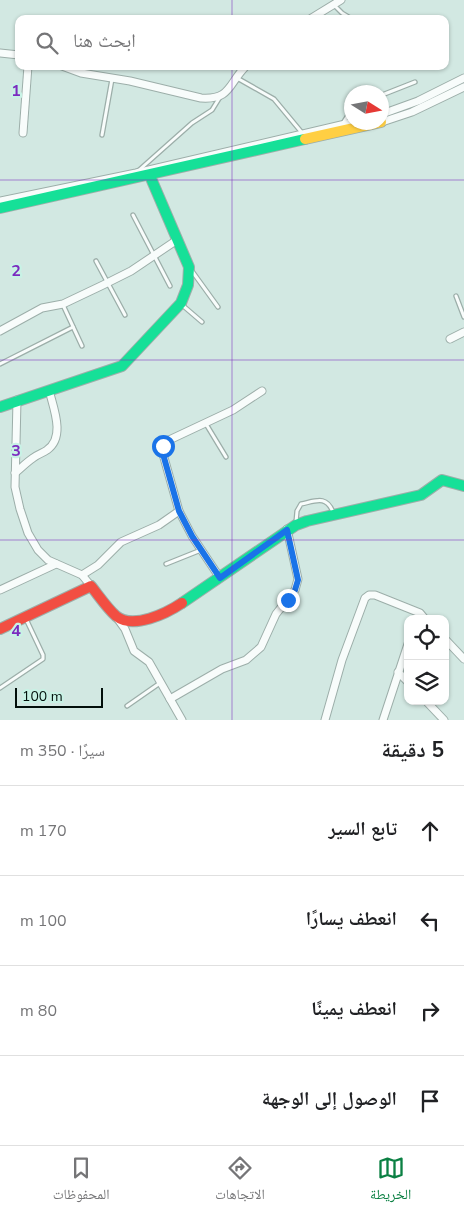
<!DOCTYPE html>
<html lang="ar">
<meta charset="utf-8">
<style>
body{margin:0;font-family:"Nunito Sans","Noto Naskh Arabic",sans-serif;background:#f6f6f6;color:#202124;direction:rtl}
.controls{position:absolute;right:15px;bottom:15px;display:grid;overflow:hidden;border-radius:10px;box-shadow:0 1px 4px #0004}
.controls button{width:45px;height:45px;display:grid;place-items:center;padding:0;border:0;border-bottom:1px solid #e0e0e0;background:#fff;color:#202124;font:25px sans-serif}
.compass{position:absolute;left:344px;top:85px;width:45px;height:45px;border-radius:50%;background:#fff;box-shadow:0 1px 4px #0004;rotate:101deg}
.scale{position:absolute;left:15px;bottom:12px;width:88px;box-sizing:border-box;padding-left:5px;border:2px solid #020f0b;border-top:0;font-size:14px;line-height:18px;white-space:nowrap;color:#020f0b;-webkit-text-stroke:4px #c8f2e5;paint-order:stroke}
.stop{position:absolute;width:15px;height:15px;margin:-11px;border:4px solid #1a73e8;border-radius:50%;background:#fff}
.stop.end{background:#1a73e8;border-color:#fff;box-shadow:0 1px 5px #0008}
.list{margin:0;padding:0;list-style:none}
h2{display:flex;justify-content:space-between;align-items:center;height:65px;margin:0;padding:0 20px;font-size:21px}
h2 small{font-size:16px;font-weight:400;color:#757577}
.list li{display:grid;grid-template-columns:32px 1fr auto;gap:15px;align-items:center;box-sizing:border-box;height:90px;padding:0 20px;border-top:1px solid #e0e0e0}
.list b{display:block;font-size:19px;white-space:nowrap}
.list em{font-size:16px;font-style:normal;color:#757577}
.icon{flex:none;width:28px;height:28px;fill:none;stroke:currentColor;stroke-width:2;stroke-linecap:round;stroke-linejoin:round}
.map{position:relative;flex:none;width:464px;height:720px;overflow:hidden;direction:ltr}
.search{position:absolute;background:#fff;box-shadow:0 1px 4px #0004;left:15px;right:15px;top:15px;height:55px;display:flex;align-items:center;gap:12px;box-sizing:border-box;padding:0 18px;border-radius:10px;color:#757577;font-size:19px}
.sheet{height:425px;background:#fff}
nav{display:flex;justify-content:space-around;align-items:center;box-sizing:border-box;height:70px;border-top:1px solid #e0e0e0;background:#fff;font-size:14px;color:#757577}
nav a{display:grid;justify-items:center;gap:2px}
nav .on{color:#0b8043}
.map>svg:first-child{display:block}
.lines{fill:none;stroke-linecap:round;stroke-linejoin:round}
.lane-casing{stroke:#9caea9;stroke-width:5.5}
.street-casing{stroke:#9caea9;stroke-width:9}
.fast-casing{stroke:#9caea9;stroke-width:12}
.slow-casing{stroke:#9caea9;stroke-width:12}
.jam-casing{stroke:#9caea9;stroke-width:12}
.lane{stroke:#f8fcfb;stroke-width:3}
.street{stroke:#f8fcfb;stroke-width:7}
.fast{stroke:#16e098;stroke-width:10}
.slow{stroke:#ffcf43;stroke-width:10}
.jam{stroke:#f24e42;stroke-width:10}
.route{stroke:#1a73e8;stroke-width:6}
.grid{fill:none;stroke:#7b2cbf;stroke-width:1;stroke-opacity:0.55}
.grid-label{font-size:16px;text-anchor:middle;font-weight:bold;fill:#7b2cbf;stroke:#c8f2e5;stroke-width:4.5;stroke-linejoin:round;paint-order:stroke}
</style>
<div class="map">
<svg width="464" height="720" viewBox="0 0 464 720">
<rect width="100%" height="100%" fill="#d2e8e2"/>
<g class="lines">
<g class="lane-casing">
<g id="lane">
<polyline points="334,5 342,13 352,19"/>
<polyline points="237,78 274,99 303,134"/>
<polyline points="382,95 415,82"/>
<polyline points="343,123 352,109"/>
<polyline points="102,135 112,79"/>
<polyline points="138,171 192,123 212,110 220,97"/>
<polyline points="133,215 170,286"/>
<polyline points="96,261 125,315"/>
<polyline points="192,271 218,307"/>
<polyline points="456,296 464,317"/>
<polyline points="181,304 202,322"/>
<polyline points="63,305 82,346"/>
<polyline points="0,364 73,327"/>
<polyline points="206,424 226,457"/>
<path d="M296,522l1,-11 4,-7c15,-3 25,-9 32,8"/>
<polyline points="166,564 201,550"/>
<polyline points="0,688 43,659 43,655 26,619"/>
<polyline points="127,706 160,683"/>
</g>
</g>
<g class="street-casing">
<g id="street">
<polyline points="310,19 341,0"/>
<polyline points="0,53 19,55"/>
<path d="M62,66l19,7 49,8 71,17c30,2 27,-14 45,-32"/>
<polyline points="382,114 418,101 464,78"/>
<polyline points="382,122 412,112 464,87"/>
<polyline points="23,133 28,66"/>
<polyline points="0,201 136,173 354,122"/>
<polyline points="0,331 42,308 63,304 103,285 131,271 177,240"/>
<polyline points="450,339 464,332"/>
<polyline points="17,400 15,487 20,509 28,533 38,550 48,560 82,575 91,586"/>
<path d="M15,473c6,-5 12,-11 18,-15 5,-4 10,-5 14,-8 19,-13 6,-43 2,-60"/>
<polyline points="82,575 98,565 121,542 159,525 179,511"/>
<polyline points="220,578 192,536 179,511 163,454 163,446 167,441 233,410 262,391"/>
<polyline points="0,590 56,564"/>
<polyline points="117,618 125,629 134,651 149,662 182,720"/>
<polyline points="445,639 464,659"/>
<polyline points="398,672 408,682"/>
<polyline points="170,699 222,669 246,660 261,647 276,614 295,590 298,579 287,529"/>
<polyline points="426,701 444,720"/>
<polyline points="325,720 342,660 365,598 369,595 375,595 420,613 425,619"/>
<polyline points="383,720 408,644"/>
</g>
</g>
<g class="fast-casing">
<g id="fast">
<polyline points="0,208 305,139"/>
<polyline points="0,407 122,366 181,303 188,285 189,267 150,176"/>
<polyline points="182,603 296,525 307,521 421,495 442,480 464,486"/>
</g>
</g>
<g class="slow-casing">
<polyline id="slow" points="305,139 381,122"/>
</g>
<g class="jam-casing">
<path id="jam" d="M0,629l91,-43c8,10 16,22 25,30 17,14 51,-3 66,-13"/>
</g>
<use href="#lane" class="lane"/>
<use href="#street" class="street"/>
<use href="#fast" class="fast"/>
<use href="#slow" class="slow"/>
<use href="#jam" class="jam"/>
</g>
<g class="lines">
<polyline class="route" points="163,446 163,454 179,511 192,536 220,578 287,530 298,580 295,590 288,600"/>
</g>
<path class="grid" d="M232,0v19M232,66v654M0,180h464M0,360h464M0,540h464"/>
<g class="grid-label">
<text x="16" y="96">1</text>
<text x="16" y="276">2</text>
<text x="16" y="456">3</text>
<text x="16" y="636">4</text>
</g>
</svg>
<div class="controls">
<button><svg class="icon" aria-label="locate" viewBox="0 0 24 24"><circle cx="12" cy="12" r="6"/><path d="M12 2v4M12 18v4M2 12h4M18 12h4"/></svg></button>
<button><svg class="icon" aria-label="layers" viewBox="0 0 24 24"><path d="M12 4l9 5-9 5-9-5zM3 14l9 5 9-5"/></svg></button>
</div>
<svg class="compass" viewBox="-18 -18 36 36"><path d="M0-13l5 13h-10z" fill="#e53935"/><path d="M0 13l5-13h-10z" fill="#757577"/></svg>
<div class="scale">100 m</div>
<div class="stop" style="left:163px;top:446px"></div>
<div class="stop end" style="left:288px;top:600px"></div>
<div class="search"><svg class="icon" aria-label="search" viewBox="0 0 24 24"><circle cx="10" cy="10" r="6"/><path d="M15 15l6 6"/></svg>ابحث هنا</div>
</div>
<section class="sheet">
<h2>5 دقيقة<small>سيرًا · 350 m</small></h2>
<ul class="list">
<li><svg class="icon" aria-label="ahead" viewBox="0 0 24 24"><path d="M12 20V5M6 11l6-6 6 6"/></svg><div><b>تابع السير</b></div><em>170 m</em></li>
<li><svg class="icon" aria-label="left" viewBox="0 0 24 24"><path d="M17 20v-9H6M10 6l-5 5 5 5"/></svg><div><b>انعطف يسارًا</b></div><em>100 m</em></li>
<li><svg class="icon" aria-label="right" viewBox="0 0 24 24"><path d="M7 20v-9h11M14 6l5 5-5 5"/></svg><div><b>انعطف يمينًا</b></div><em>80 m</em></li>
<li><svg class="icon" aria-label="arrive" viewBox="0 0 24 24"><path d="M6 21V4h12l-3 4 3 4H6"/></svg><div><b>الوصول إلى الوجهة</b></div></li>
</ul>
</section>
<nav>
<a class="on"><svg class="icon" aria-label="map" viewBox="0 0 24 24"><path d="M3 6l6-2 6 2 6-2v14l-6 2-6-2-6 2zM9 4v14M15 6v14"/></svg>الخريطة</a>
<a><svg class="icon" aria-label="directions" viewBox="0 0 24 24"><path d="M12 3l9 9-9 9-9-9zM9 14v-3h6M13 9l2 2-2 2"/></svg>الاتجاهات</a>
<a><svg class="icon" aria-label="saved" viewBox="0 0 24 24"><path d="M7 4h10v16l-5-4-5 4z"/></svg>المحفوظات</a>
</nav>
